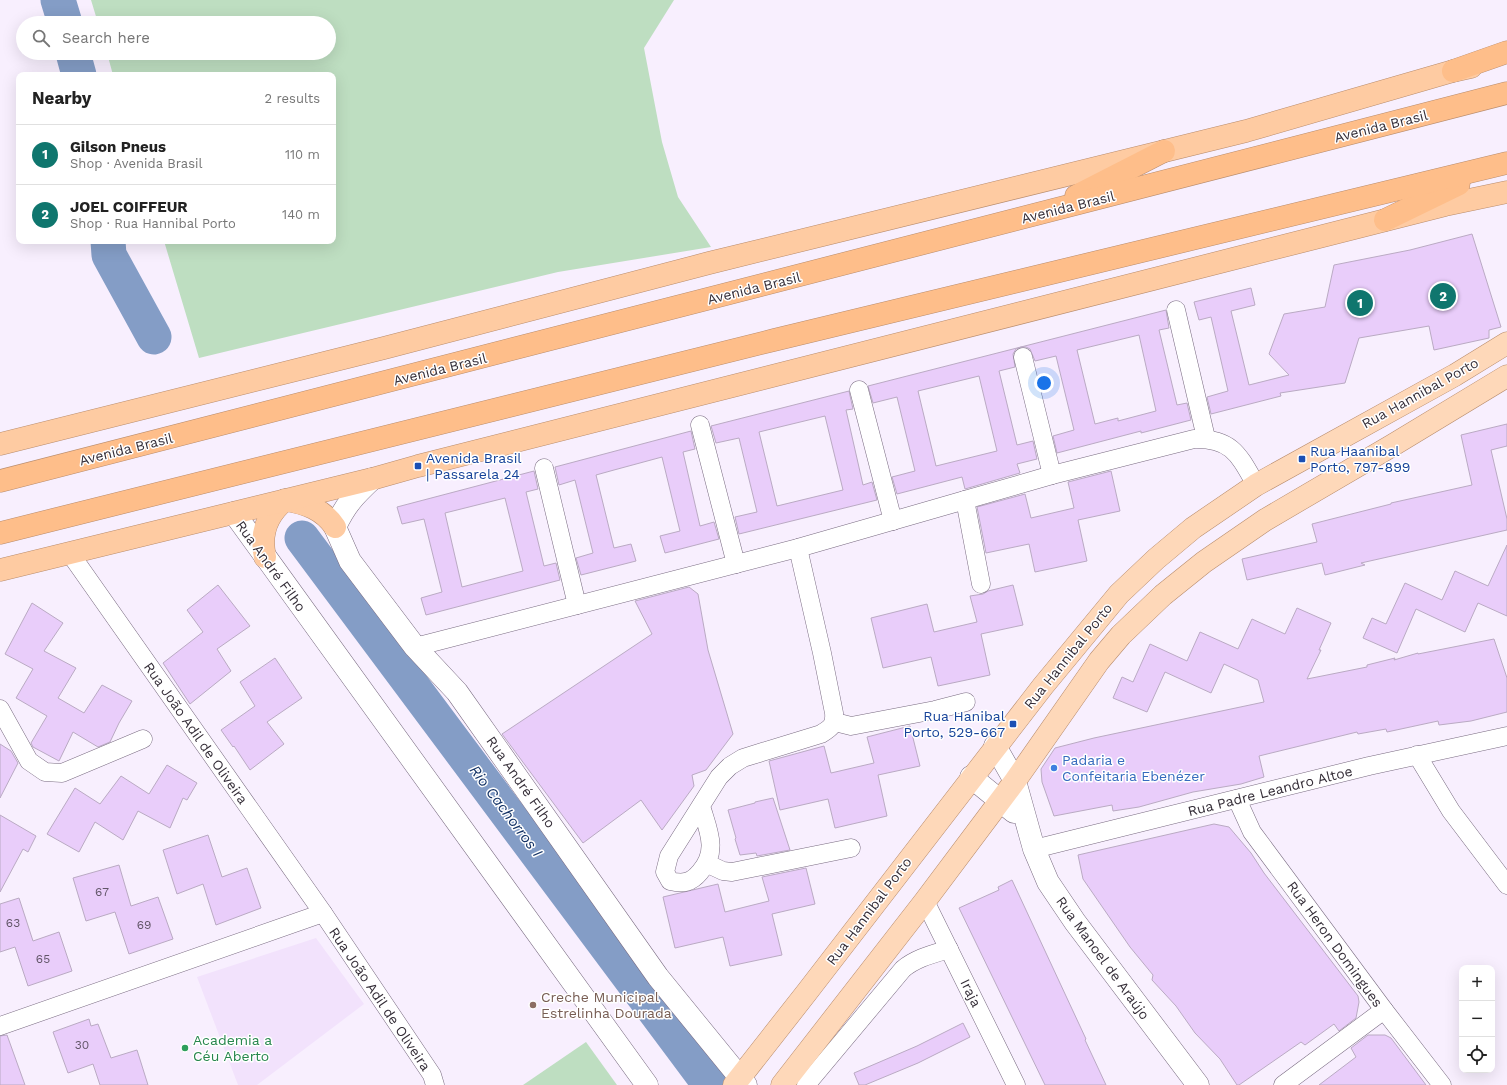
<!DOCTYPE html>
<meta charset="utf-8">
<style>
body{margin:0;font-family:"Work Sans",sans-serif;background:#f6f6f6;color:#222}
.controls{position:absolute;right:12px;bottom:12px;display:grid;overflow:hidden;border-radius:8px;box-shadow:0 4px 16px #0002}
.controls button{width:36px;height:36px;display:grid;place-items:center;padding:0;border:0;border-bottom:1px solid #e0e0e0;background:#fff;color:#222;font:20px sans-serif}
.you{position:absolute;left:1044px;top:383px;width:14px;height:14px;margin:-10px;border:3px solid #fff;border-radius:50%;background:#1a73e8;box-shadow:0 0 0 6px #1a73e833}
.badge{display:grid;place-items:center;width:26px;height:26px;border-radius:50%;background:#0f766e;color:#fff;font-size:13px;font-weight:700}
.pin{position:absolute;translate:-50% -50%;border:2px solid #fff;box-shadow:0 1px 4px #0006}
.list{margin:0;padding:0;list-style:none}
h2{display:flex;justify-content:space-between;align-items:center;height:52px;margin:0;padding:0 16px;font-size:17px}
h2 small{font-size:13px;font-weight:400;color:#767676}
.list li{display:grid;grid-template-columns:26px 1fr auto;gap:12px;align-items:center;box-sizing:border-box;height:60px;padding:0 16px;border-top:1px solid #e0e0e0}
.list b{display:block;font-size:15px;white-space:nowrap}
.list p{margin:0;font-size:13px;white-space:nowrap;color:#767676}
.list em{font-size:13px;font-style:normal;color:#767676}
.icon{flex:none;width:22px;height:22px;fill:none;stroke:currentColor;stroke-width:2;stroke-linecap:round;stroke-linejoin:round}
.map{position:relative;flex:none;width:1507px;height:1085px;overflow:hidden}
.search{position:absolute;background:#fff;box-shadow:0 4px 16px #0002;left:16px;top:16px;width:320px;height:44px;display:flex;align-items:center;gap:10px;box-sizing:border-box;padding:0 14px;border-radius:22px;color:#767676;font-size:15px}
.panel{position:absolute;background:#fff;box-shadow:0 4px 16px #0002;left:16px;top:72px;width:320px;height:172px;border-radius:8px}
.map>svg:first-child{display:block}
.built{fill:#f2e2fc}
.green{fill:#bedec1}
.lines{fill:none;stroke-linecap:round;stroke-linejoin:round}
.river{stroke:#849dc6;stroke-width:35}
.building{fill:#e9cdfa;stroke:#baaac3;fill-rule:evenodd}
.minor-casing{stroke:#796b81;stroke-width:19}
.tertiary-casing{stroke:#796b81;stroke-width:23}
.primary-casing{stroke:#b88c6d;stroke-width:23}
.trunk-casing{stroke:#b88c6d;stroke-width:23}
.motorway-casing{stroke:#b88c6d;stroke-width:23}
.minor{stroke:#fff;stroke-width:18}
.tertiary{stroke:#fff;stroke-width:22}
.primary{stroke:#fed8b9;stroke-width:22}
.trunk{stroke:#fecba2;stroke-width:22}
.motorway{stroke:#febe8a;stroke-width:22}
.transit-dot{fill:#1a4fb4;stroke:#fff;stroke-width:1.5}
.shop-dot{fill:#3f7fe0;stroke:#fff;stroke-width:1.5}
.education-dot{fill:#8d6e63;stroke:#fff;stroke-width:1.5}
.leisure-dot{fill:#2e9e5b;stroke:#fff;stroke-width:1.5}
.labels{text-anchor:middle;stroke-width:3;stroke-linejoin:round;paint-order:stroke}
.number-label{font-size:12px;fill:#625668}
.street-label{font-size:14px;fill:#352e38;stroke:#fff}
.transit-label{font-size:14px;fill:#164399;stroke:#fff;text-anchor:start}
.shop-label{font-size:14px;fill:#366cbe;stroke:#fff;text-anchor:start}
.education-label{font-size:14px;fill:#785e54;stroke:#fff;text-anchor:start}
.leisure-label{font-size:14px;fill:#27864d;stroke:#fff;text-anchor:start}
.water-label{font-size:15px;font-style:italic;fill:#143366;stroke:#fff}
</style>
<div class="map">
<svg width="1507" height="1085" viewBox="0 0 1507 1085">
<rect width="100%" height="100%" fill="#f8effe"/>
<polygon class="built" points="316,938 364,1004 257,1085 238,1085 197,977"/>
<g class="green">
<polygon points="91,0 674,0 644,48 662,142 678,197 711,247 558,272 199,358 164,241 333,241 333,75 113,75 107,53 329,53 329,23 98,23"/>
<polygon points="586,1042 617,1085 523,1085"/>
</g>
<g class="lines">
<g class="river">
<polyline points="58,0 65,23"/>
<polyline points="73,53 79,75"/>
<polyline points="108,241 109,255 154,337"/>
<polyline points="302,538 710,1085"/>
</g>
</g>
<g class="building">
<polygon points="1472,234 1501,327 1489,330 1489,338 1434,350 1429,326 1359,338 1345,383 1280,393 1281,396 1211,414 1207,397 1228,391 1211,317 1199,320 1194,302 1251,288 1255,305 1231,311 1249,385 1289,375 1269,354 1284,314 1325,307 1334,265 1410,250"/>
<path d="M1166,310l3,18 -10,2 18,75 10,-2 4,17 -50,13v-2l-84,22 -4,-17 21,-6 -18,-74 -21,5 -5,-12 -4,-2h-5l-5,2 -3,5 2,13 -16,4 18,74 16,-4 4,18 -20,5 3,9 -55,16 -3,-12 -65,17 -5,-17 23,-6 -18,-74 -24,6 -5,-17zM1139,335l17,76 -38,10v-3l-23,6 -18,-74zM979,376l18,75 -61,15 -18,-75z"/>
<path d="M849,391l4,18 -7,1 17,75 9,-3 5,18 -138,34 -4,-17 22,-5 -18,-74 -23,5 -5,-17zM825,416l18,74 -66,16 -18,-74z"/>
<polygon points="1507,424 1507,446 1491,450 1507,519 1507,530 1361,563 1365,565 1325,575 1322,563 1247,580 1242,559 1317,542 1312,524 1391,504 1391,503 1472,485 1461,435"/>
<polygon points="691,431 695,449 683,452 700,526 714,522 719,539 665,553 660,536 680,531 662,457 614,470 596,475 614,548 631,544 636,561 581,575 576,558 593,553 575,480 559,485 555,467"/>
<path d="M534,471l4,18 -12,3 18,74 12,-3 4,17 -134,35 -5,-17 21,-6 -18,-73 -22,5 -5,-17zM505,498l18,73 -61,16 -17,-74z"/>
<polygon points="1111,471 1120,511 1078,520 1087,561 1035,572 1029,544 986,553 977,507 1025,494 1031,518 1074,508 1068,482"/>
<polygon points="1507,545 1507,616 1478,603 1465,632 1416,609 1397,653 1363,638 1372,618 1386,624 1405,583 1442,600 1455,571 1488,586"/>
<polygon points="218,585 250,626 217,649 231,671 190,704 163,663 203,632 187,610"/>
<polygon points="1013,585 1023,625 981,634 990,675 938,686 931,657 883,668 871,618 927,604 934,632 977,622 970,596 983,594 988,591"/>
<polygon points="689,587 698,594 708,650 733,734 706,770 692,775 694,786 662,830 641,800 583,843 502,734 652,634 635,601"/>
<polygon points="32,603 63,623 44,651 76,668 58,698 84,713 102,685 132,701 119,723 110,742 98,747 73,732 59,761 33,747 31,743 47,716 16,698 33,669 5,654"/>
<polygon points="1297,608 1331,623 1319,650 1321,650 1307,679 1367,667 1367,665 1395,658 1394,660 1418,653 1418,654 1494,639 1507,678 1507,712 1471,721 1439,725 1438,721 1387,732 1386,729 1358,734 1357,732 1259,756 1264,777 1241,784 1193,792 1139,807 1113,811 1112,805 1054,816 1042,782 1041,769 1055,748 1094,738 1264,702 1258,680 1224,664 1211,693 1165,672 1147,712 1113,698 1122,677 1133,682 1150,644 1187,661 1200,632 1238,649 1252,619 1285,634"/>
<polygon points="275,658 302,698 267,722 284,744 250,770 234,746 233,747 221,730 255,706 240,682"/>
<polygon points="910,726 920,766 878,775 887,816 835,828 828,799 780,810 769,761 824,746 831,773 874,763 867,737"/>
<polygon points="0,744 11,751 18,763 0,798"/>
<polygon points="167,765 197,783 187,800 183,798 170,828 138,811 123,840 95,822 79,852 47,834 75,788 100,804 121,776 149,794"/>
<polygon points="773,798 790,850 757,856 756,853 740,855 735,839 736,838 728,810 755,803 755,802"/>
<polygon points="0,815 36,836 28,852 23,849 0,892"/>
<polygon points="1214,824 1229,827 1251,853 1264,873 1358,996 1359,1002 1356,1018 1339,1031 1334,1024 1305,1045 1301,1042 1239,1085 1237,1085 1220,1059 1195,1033 1176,1006 1152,980 1153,975 1130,947 1083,879 1078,855"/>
<polygon points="208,835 222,877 247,868 261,908 216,925 203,884 177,894 163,850"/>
<polygon points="119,865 131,906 158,897 173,939 129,954 115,912 86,921 73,878"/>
<polygon points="806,868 815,904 772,914 782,955 730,966 723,937 675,948 663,897 718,884 725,912 769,901 762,877"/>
<polygon points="1012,880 1086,1039 1085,1040 1106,1085 1045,1085 959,908 999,890 998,887"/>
<polygon points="19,898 33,941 59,932 72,971 28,986 15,947 0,952 0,904"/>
<polygon points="89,1019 91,1026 98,1024 111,1058 137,1050 148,1085 100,1085 93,1064 68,1073 53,1032"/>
<polygon points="963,1023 970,1037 918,1063 865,1085 859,1085 854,1073 917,1046"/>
<polygon points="7,1035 25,1085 0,1085 0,1036"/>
<polygon points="1368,1035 1385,1035 1391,1038 1426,1085 1319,1085 1356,1057 1351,1048"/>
</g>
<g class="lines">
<g class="minor-casing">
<g id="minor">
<polyline points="1176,310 1206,438"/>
<polyline points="1023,357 1052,475"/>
<polyline points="859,390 893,521"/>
<polyline points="700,425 736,564"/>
<polyline points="544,468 577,605"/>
<path d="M965,500l87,-25 142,-36c38,-1 45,16 62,46"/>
<polyline points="69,552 323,913 432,1075 435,1085"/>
<polyline points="415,647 798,548 965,500 981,584"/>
<polyline points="0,709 29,761 45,772 62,773 143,739"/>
<polyline points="835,722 851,726 935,710 966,702"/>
<polyline points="1417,755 1451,811 1507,885"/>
<polyline points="1237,799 1252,832 1384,1010 1442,1085"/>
<path d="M701,806c7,24 18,45 -1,66 -9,11 -17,12 -30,9l-5,-9 4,-16 50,-79 11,-11 13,-8 78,-24c10,-6 14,-9 13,-21l-12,-60 -24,-105"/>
<polyline points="1034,849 1369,766 1507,736"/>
<polyline points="708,864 723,871 732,872 851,848"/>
<polyline points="925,901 1016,1085"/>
<polyline points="0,1026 323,913"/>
<path d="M806,1085l97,-116c13,-11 30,-15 46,-20"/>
<polyline points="1283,1085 1384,1010"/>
</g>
</g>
<g class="tertiary-casing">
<g id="tertiary">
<path d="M372,479c-18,17 -26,25 -37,48l15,34 65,86 42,45 201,285 88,108"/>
<polyline points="234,513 647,1085"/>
<polyline points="995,746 1015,781 1034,849 1048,882 1075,922 1198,1085"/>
<polyline points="971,777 1014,812"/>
</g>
</g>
<g class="primary-casing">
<g id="primary">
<polyline points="734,1085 807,992 1043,686 1119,594 1156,559 1193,528 1256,485 1455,375 1507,343"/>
<polyline points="782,1085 925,901 1015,781 1099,661 1121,635 1163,595 1204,562 1265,520 1393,445 1507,376"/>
</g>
</g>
<g class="trunk-casing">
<g id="trunk">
<polyline points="0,444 384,348 709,263 1246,131 1453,71 1471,67"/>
<path d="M265,557c-5,-22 1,-42 20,-57 20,3 38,9 50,27"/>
<polyline points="0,570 372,479 418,466 1445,205 1507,192"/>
</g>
</g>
<g class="motorway-casing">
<g id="motorway">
<polyline points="1453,71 1507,52"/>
<polyline points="1076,196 1164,151"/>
<polyline points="1385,220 1459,184"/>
<polyline points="0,481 1507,93"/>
<polyline points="0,533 774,340 1507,163"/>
</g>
</g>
<use href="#minor" class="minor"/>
<use href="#tertiary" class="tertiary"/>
<use href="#primary" class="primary"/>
<use href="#trunk" class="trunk"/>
<use href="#motorway" class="motorway"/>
</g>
<g class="transit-dot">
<rect x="1298" y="455" width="8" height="8" rx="2"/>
<rect x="414" y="462" width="8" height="8" rx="2"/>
<rect x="1009" y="720" width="8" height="8" rx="2"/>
</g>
<circle class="shop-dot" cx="1054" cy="768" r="4"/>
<circle class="education-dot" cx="533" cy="1005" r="4"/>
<circle class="leisure-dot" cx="185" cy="1048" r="4"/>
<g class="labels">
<g class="number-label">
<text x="102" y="896">67</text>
<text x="13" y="927">63</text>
<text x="144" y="929">69</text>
<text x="43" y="963">65</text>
<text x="82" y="1049">30</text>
</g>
<g class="street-label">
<text transform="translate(1381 126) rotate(-14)" y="5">Avenida Brasil</text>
<text transform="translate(1068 207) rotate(-14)" y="5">Avenida Brasil</text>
<text transform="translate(754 288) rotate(-14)" y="5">Avenida Brasil</text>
<text transform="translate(440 369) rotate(-14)" y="5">Avenida Brasil</text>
<text transform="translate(1420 393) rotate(-29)" y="5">Rua Hannibal Porto</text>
<text transform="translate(126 449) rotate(-14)" y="5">Avenida Brasil</text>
<text transform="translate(271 566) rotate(54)" y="5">Rua André Filho</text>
<text transform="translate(1068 656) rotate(-51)" y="5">Rua Hannibal Porto</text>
<text transform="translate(196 733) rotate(55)" y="5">Rua João Adil de Oliveira</text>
<text transform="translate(521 782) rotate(55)" y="5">Rua André Filho</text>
<text transform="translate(1270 791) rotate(-14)" y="5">Rua Padre Leandro Altoe</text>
<text transform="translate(869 911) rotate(-53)" y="5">Rua Hannibal Porto</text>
<text transform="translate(1335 944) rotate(54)" y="5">Rua Heron Domingues</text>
<text transform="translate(1103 958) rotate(54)" y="5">Rua Manoel de Araújo</text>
<text transform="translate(971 993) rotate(64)" y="5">Iraja</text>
<text transform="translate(380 999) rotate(56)" y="5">Rua João Adil de Oliveira</text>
</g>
<g class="transit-label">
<text x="1310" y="456">Rua Haanibal<tspan x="1310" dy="16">Porto, 797-899</tspan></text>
<text x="426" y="463">Avenida Brasil<tspan x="426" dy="16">| Passarela 24</tspan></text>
<text x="1005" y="721" text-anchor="end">Rua Hanibal<tspan x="1005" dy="16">Porto, 529-667</tspan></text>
</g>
<g class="shop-label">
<text x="1062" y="765">Padaria e<tspan x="1062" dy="16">Confeitaria Ebenézer</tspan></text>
</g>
<g class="education-label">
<text x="541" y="1002">Creche Municipal<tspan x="541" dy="16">Estrelinha Dourada</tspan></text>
</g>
<g class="leisure-label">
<text x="193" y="1045">Academia a<tspan x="193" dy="16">Céu Aberto</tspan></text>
</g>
<g class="water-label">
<text transform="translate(506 811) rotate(53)" y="5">Rio Cachorros I</text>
</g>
</g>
</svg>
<div class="controls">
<button>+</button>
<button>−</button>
<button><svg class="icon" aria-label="locate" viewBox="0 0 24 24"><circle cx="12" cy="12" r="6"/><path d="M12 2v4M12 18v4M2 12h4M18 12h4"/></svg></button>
</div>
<div class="you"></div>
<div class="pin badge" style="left:1360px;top:303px">1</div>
<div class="pin badge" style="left:1443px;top:296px">2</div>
<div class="search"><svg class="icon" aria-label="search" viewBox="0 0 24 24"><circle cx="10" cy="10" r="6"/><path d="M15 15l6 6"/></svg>Search here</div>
<section class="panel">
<h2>Nearby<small>2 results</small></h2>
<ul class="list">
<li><span class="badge">1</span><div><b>Gilson Pneus</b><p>Shop · Avenida Brasil</p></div><em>110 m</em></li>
<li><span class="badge">2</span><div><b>JOEL COIFFEUR</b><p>Shop · Rua Hannibal Porto</p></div><em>140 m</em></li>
</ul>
</section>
</div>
